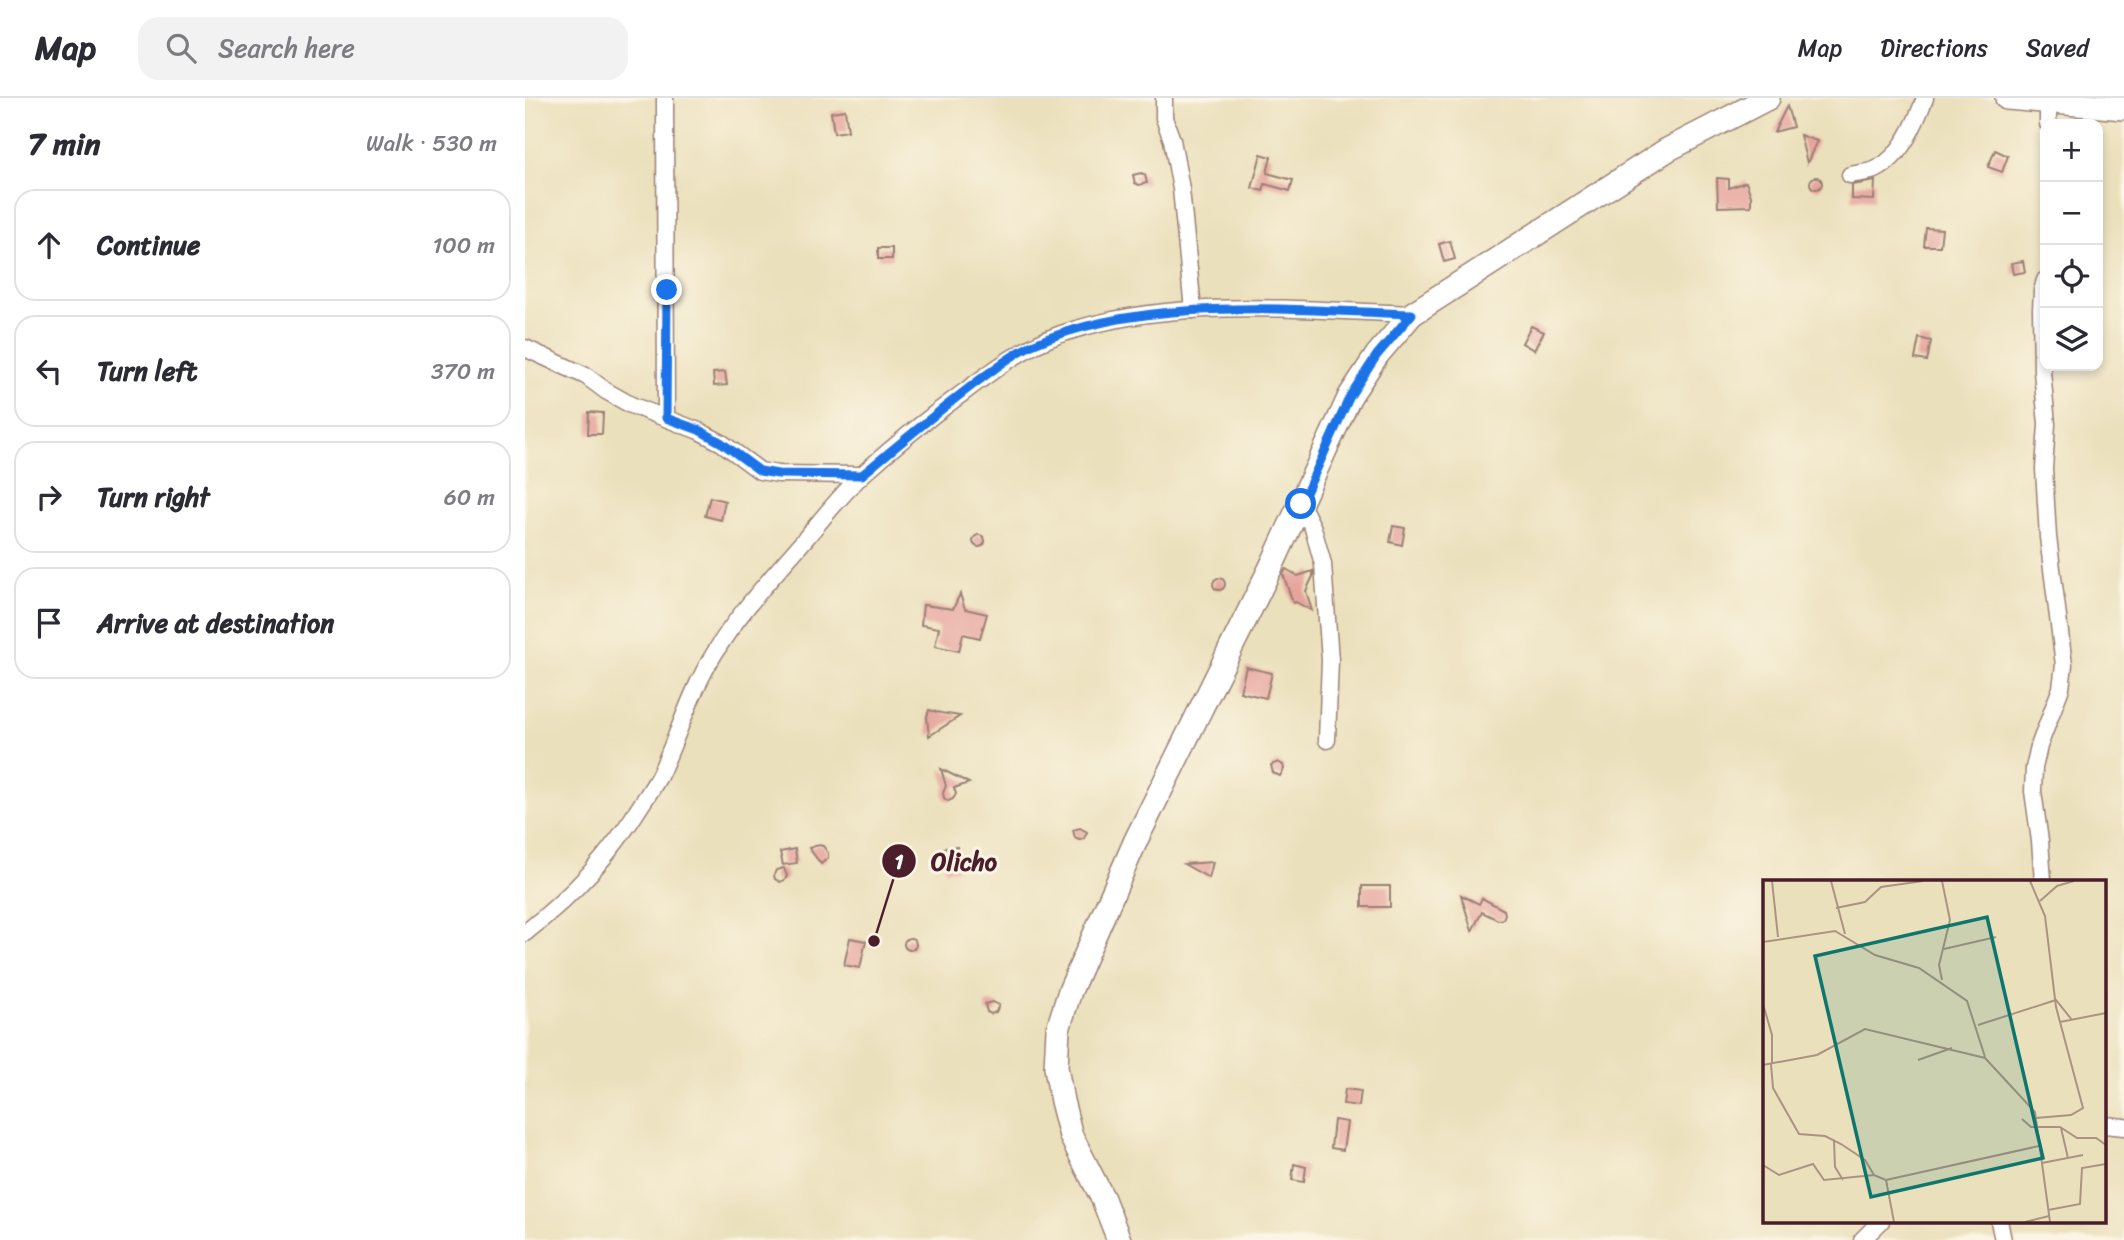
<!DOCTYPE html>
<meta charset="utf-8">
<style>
body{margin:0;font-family:Sriracha,sans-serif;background:#f2f2f3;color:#2b2b33}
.controls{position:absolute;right:21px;top:21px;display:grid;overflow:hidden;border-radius:14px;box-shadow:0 4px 10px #0003}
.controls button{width:63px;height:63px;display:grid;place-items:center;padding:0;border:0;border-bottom:2px solid #e1e1e2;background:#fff;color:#2b2b33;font:35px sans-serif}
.stop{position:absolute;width:21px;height:21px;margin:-16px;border:5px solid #1a73e8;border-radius:50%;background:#fff}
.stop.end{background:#1a73e8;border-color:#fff;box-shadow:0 2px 7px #0008}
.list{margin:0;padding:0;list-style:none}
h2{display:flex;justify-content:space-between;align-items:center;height:91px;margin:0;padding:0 28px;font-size:30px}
h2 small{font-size:23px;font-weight:400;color:#7c7c81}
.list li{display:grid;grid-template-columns:46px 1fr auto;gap:21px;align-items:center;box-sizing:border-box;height:112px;margin:0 14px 14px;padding:0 14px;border:2px solid #e1e1e2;border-radius:21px}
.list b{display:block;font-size:26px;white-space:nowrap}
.list em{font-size:23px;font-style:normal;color:#7c7c81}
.icon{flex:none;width:38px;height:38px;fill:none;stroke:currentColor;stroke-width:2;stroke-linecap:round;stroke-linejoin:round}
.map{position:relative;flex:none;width:1599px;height:1142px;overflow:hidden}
header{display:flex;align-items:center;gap:42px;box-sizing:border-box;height:98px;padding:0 35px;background:#fff;border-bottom:2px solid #e1e1e2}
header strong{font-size:33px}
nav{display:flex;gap:38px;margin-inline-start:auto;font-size:24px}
.search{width:490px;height:63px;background:#f2f2f3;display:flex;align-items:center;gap:18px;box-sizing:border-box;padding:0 24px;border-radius:21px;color:#7c7c81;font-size:26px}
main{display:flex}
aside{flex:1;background:#fff}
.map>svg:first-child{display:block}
.building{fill:#e6a49d}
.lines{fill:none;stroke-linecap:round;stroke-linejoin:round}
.street-casing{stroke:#9a8074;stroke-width:19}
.secondary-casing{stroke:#9a8074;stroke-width:26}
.street{stroke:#fff;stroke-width:16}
.secondary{stroke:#fff;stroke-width:23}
.route{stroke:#1a73e8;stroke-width:9}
.inset-road{fill:none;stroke:#ab9382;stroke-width:2}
.view{fill:#0f766e;fill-opacity:0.15;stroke:#0f766e;stroke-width:3.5}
.inset-edge{fill:none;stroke:#4a1f2b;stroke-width:3.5}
.leader{fill:none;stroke:#4a1f2b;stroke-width:2.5}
.callout-dot{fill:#4a1f2b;stroke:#fcf5e5;stroke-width:2.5}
.mark-label{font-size:21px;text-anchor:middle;font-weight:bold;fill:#fff}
.callout-label{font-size:24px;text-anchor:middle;font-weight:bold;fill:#4a1f2b;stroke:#fcf5e5;stroke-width:6;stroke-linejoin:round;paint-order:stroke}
</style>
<header>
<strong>Map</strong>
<div class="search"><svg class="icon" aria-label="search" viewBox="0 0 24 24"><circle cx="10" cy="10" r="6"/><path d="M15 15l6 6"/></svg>Search here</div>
<nav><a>Map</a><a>Directions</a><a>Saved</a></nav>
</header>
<main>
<aside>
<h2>7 min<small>Walk · 530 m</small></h2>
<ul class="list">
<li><svg class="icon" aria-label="ahead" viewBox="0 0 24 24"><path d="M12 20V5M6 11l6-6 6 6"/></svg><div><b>Continue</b></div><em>100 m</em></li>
<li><svg class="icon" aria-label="left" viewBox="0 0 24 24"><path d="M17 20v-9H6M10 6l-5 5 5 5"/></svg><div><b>Turn left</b></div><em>370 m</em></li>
<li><svg class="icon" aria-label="right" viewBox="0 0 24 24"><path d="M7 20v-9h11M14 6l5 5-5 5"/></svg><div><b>Turn right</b></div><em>60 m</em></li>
<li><svg class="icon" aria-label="arrive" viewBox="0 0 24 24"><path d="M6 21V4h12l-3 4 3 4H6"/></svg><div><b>Arrive at destination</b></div></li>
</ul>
</aside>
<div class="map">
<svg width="1599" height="1142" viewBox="0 0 1599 1142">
<rect width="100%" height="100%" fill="#fcf5e5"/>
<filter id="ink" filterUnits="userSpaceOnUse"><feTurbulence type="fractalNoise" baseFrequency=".0143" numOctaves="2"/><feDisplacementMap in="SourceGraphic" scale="14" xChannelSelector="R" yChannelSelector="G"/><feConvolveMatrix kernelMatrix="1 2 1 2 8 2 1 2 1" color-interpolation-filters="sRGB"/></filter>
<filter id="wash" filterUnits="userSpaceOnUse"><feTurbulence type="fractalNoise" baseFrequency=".00686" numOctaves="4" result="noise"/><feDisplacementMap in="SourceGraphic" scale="28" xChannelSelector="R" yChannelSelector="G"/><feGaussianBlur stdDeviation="1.57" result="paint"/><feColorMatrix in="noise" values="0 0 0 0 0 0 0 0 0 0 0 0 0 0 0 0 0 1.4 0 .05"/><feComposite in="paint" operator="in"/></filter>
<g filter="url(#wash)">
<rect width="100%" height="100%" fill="#ebe0bc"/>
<g id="blocks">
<g class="building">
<polygon points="1262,8 1268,29 1249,34"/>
<polygon points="320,12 323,33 309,35 306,14"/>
<polygon points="1275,37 1292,43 1282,65"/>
<polygon points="1470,52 1483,58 1477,74 1463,69"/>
<polygon points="736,56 746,59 742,75 768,82 765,93 740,86 738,93 727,90"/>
<polygon points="616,75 620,77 622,85 614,87 610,85 608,77"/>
<circle cx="1291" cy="85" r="6"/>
<polygon points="1192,80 1204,81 1204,90 1221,84 1226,98 1226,108 1193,109"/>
<polygon points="1350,83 1349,102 1327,101 1327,87"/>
<polygon points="1401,130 1417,131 1415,148 1399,148"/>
<polygon points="925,143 930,161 919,164 914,146"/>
<rect x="353" y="150" width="14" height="11"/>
<polygon points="1498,163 1500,174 1488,176 1486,165"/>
<polygon points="1006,228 1019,234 1009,252 997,245"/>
<polygon points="1394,240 1406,243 1402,263 1390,261"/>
<polygon points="200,274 202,287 189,288 188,275"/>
<polygon points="64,314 78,315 77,336 63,336"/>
<polygon points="185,399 200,403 196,422 180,418"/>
<polygon points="868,428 880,430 877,447 865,444"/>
<circle cx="454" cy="443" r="6"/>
<polygon points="761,471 773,478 788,473 788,478 781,493 787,513 771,504 768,505 758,476"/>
<circle cx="694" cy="486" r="6"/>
<polygon points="435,496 440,511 462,516 455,540 438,536 434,553 410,548 414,530 396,527 398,507 428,511"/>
<polygon points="721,569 747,575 741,600 715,594"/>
<polygon points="404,612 416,615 435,618 404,638 402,619"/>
<polygon points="753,664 758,667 759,671 755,678 748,675 746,667"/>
<polygon points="416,671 444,685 429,690 431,696 428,701 423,703 419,700 418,695 421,688"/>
<polygon points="555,730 562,734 559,741 554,742 550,740 548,732"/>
<polygon points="293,747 298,748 303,755 303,760 296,766 284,750"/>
<polygon points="432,749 433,771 420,772 419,750"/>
<polygon points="270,751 272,765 258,767 255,754"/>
<polygon points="688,764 684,780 659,766"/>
<polygon points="259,770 262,778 260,782 255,784 250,781 249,777 251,772"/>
<rect x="837" y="788" width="28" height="21"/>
<polygon points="936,797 954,806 957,800 979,812 980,816 978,821 973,822 957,814 947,833"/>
<circle cx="385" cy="846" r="6"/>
<polygon points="325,840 341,843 335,870 319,867"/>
<polygon points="467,904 474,907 471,914 466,916 462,914 460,906"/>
<polygon points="820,991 836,993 834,1008 818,1006"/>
<polygon points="809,1022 822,1024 818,1052 806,1050"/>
<polygon points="769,1066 781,1069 779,1084 767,1082"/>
</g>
</g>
</g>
<g filter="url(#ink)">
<use href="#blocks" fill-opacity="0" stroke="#9a8074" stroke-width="2"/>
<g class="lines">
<g class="street-casing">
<g id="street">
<polyline points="140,0 141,320"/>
<polyline points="639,0 639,20 647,42 656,91 668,212"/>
<polyline points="1523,26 1523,5"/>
<path d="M1325,77c8,-2 19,-2 27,-6 25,-13 39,-47 48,-71"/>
<polyline points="0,250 61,278 81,293 106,307 174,333 197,345 235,373 253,376 337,377"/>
<polyline points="776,406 788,430 798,466 805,562 802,642"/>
<polyline points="1518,783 1515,743 1508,693 1509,670 1514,648 1536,590 1539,567 1523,439 1519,371 1522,326 1517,273 1516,211 1517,193 1520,182"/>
<path d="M0,835c50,-40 84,-76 118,-131 6,-9 13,-19 18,-30 18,-39 30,-81 53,-118 22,-37 51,-69 80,-102 23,-26 45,-56 70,-79 31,-28 63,-54 96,-78 32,-24 63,-48 101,-61 111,-38 235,-24 351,-20"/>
<polyline points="1580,1027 1599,1029"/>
<polyline points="1474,1123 1478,1142"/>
<polyline points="1337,1142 1356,1123"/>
</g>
</g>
<g class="secondary-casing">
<g id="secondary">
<polyline points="1482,0 1599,10"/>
<polyline points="594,1142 578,1101 546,1038 537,1003 531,969 533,931 545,893 611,742 746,469 825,298 852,257 887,216 1142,52 1243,0"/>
</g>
</g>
<use href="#street" class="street"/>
<use href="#secondary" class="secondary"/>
</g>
</g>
<g class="lines" filter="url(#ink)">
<path class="route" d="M142,192l-1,128 33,12 23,13 38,28 18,3 84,1c37,-31 74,-62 112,-91 18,-13 37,-29 58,-39 110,-50 261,-35 380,-31l-35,41 -27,41 -49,108"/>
</g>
<g transform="translate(1238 782)">
<rect width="343" height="343" fill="#ebe0bc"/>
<path class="inset-road" d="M9,1l6,56M68,1l14,53M179,1l8,39 -11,45 3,15M267,1l15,35 11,91 27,101 -12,7 -35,3M277,21l17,-15 17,-5M73,28l29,-6 16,-15 42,-6M0,62l72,-11 40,24 44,13 48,33 18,56M181,69l52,-12M0,124l9,31v29M297,142l46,-9M215,145l78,-25 16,20M155,180l34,-12M8,184l2,24 26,46 26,2 16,8 24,16 9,15M0,185l54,-10 48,-26 120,29 50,54 15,110M259,239l9,8h29l17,11h19l10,7M298,248l7,30M71,261l1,26 8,13M279,283l41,-8M0,285l16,10 34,-11 11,16 50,-5 12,5 8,42M123,300l153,-34M285,330l32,-6 2,-36 24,-4M262,342l24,-6"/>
<path class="view" d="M224,37l56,241 -172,39 -56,-241z"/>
<rect width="343" height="343" class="inset-edge"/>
</g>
<path class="leader" d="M349 843L374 763"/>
<g class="callout-dot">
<circle cx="349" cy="843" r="7"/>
<circle cx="374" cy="763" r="18"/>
</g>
<g class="mark-label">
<text x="374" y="771">1</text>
</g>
<g class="callout-label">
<text x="439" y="772">Olicho</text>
</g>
</svg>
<div class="controls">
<button>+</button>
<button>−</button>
<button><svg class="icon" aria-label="locate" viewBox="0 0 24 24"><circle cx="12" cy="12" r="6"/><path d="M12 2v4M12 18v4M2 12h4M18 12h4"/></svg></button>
<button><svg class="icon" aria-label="layers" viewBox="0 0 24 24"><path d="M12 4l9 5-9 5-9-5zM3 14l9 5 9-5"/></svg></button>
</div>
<div class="stop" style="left:776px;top:406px"></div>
<div class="stop end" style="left:142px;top:192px"></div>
</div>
</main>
